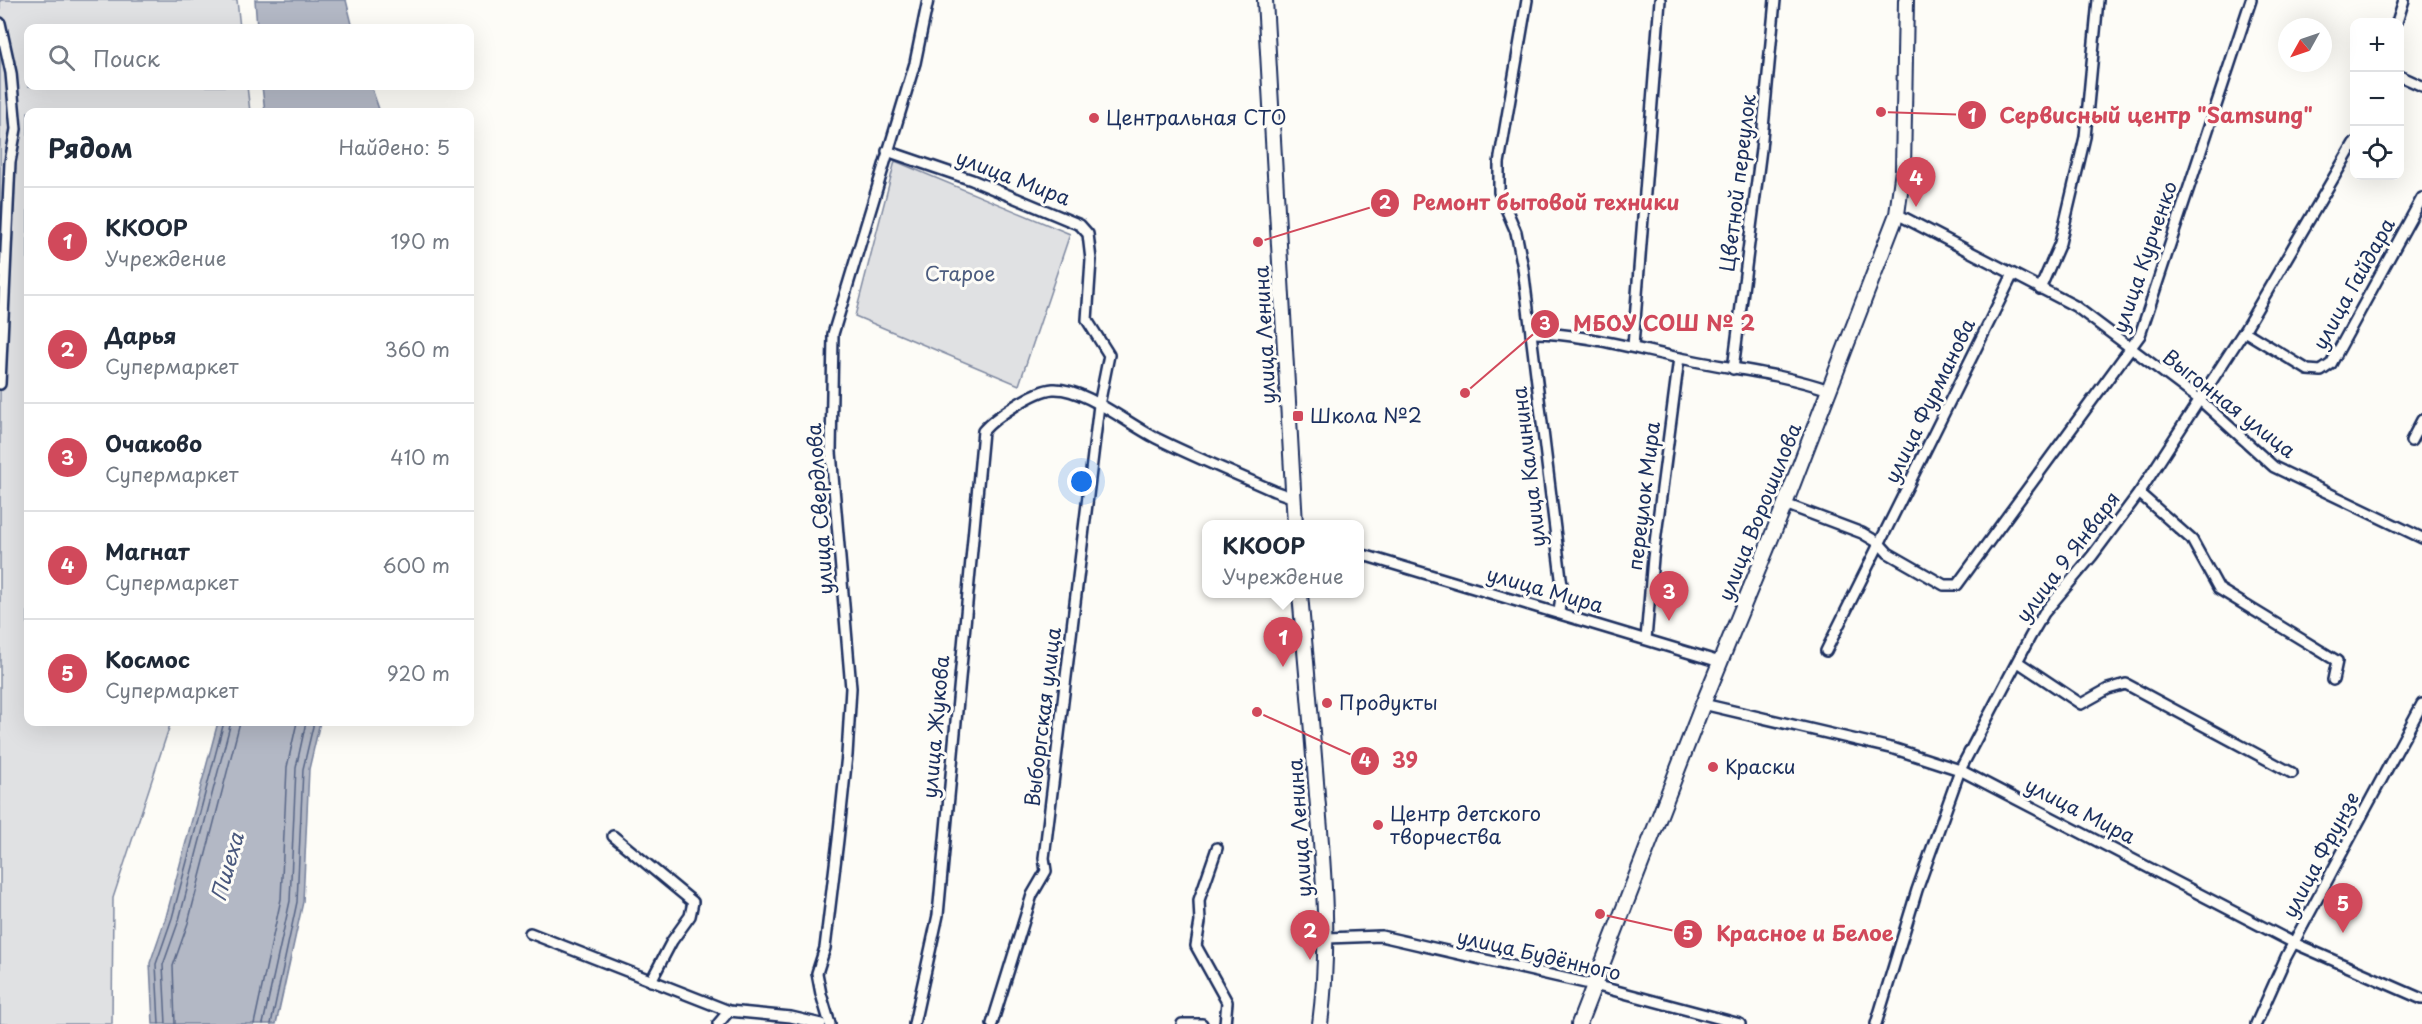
<!DOCTYPE html>
<html lang="ru">
<meta charset="utf-8">
<style>
body{margin:0;font-family:"Playpen Sans",sans-serif;background:#f2f2f3;color:#1f2937}
.controls{position:absolute;right:18px;top:18px;display:grid;overflow:hidden;border-radius:12px;box-shadow:0 6px 24px #0002}
.controls button{width:54px;height:54px;display:grid;place-items:center;padding:0;border:0;border-bottom:2px solid #e0e1e3;background:#fff;color:#1f2937;font:30px sans-serif}
.compass{position:absolute;left:2278px;top:18px;width:54px;height:54px;border-radius:50%;background:#fff;box-shadow:0 6px 24px #0002;rotate:230deg}
.you{position:absolute;left:1082px;top:482px;width:21px;height:21px;margin:-15px;border:4px solid #fff;border-radius:50%;background:#1a73e8;box-shadow:0 0 0 9px #1a73e833}
.badge{display:grid;place-items:center;width:39px;height:39px;border-radius:50%;background:#d1495b;color:#fff;font-size:20px;font-weight:700}
.pin{position:absolute;translate:-50% -50px;filter:drop-shadow(0 2px 3px #0008)}
.pin::after{content:'';position:absolute;top:32px;width:21px;height:18px;background:inherit;clip-path:polygon(0 0,100% 0,50% 100%)}
.popup{position:absolute;left:1202px;top:520px;width:162px;height:78px;box-sizing:border-box;display:grid;place-content:center;border-radius:12px;background:#fff;filter:drop-shadow(0 2px 4px #0005);font-size:20px;white-space:nowrap;color:#747a83}
.popup b{font-size:22px;color:#1f2937}
.popup::after{content:'';position:absolute;left:50%;top:100%;margin-left:-12px;border:12px solid transparent;border-top-color:#fff}
.list{margin:0;padding:0;list-style:none}
h2{display:flex;justify-content:space-between;align-items:center;height:78px;margin:0;padding:0 24px;font-size:26px}
h2 small{font-size:20px;font-weight:400;color:#747a83}
.list li{display:grid;grid-template-columns:39px 1fr auto;gap:18px;align-items:center;box-sizing:border-box;height:108px;padding:0 24px;border-top:2px solid #e0e1e3}
.list b{display:block;font-size:22px;white-space:nowrap}
.list p{margin:0;font-size:20px;white-space:nowrap;color:#747a83}
.list em{font-size:20px;font-style:normal;color:#747a83}
.icon{flex:none;width:33px;height:33px;fill:none;stroke:currentColor;stroke-width:2;stroke-linecap:round;stroke-linejoin:round}
.map{position:relative;flex:none;width:2422px;height:1024px;overflow:hidden}
.search{position:absolute;background:#fff;box-shadow:0 6px 24px #0002;left:24px;top:24px;width:450px;height:66px;display:flex;align-items:center;gap:15px;box-sizing:border-box;padding:0 21px;border-radius:12px;color:#747a83;font-size:22px}
.panel{position:absolute;background:#fff;box-shadow:0 6px 24px #0002;left:24px;top:108px;width:450px;height:618px;border-radius:12px}
.map>svg:first-child{display:block}
.green{fill:#e0e1e3;stroke:#7e88a0;stroke-width:1.5}
.water{fill:#b3b8c5;stroke:#76819c;stroke-width:1.5}
.lines{fill:none;stroke-linecap:round;stroke-linejoin:round}
.shore{stroke:#586687;stroke-width:1.5}
.minor-casing{stroke:#1b2f5e;stroke-width:14}
.secondary-casing{stroke:#1b2f5e;stroke-width:18}
.minor{stroke:#fdfcf7;stroke-width:9}
.secondary{stroke:#fdfcf7;stroke-width:14}
.poi-dot{fill:#d1495b;stroke:#fdfcf7;stroke-width:2}
.labels{text-anchor:middle;stroke-width:6;stroke-linejoin:round;paint-order:stroke}
.poi-label{font-size:20px;fill:#1b2f5e;stroke:#fdfcf7;text-anchor:start}
.street-label{font-size:20px;fill:#1b2f5e;stroke:#fdfcf7}
.park-label{font-size:20px;fill:#4c5c7f;stroke:#fdfcf7}
.water-label{font-size:21px;font-style:italic;fill:#49587d;stroke:#fdfcf7}
.leader{fill:none;stroke:#d1495b;stroke-width:2}
.callout-dot{fill:#d1495b;stroke:#fdfcf7;stroke-width:2}
.mark-label{font-size:18px;text-anchor:middle;font-weight:bold;fill:#fff}
.callout-label{font-size:21px;text-anchor:middle;font-weight:bold;fill:#d1495b;stroke:#fdfcf7;stroke-width:6;stroke-linejoin:round;paint-order:stroke}
</style>
<div class="map">
<svg width="2422" height="1024" viewBox="0 0 2422 1024">
<rect width="100%" height="100%" fill="#fdfcf7"/>
<filter id="ink" filterUnits="userSpaceOnUse"><feTurbulence type="fractalNoise" baseFrequency=".0167" numOctaves="2"/><feDisplacementMap in="SourceGraphic" scale="12" xChannelSelector="R" yChannelSelector="G"/><feConvolveMatrix kernelMatrix="1 2 1 2 8 2 1 2 1" color-interpolation-filters="sRGB"/></filter>
<g filter="url(#ink)">
<g class="green">
<polygon points="0,0 237,0 240,28 28,28 28,86 247,86 250,112 28,112 28,722 171,722 113,898 112,1024 0,1024"/>
<polygon points="895,161 1070,234 1019,385 855,316"/>
</g>
<g class="water">
<polygon points="255,0 346,0 353,28 257,28"/>
<polygon points="262,86 371,86 380,112 265,112"/>
<polygon points="218,722 320,722 309,769 303,902 276,1024 153,1024 150,963 166,917"/>
</g>
<g class="lines">
<g class="shore">
<polyline points="159,1024 156,964 172,918 224,722"/>
<polyline points="166,1024 163,965 179,920 231,722"/>
<polyline points="175,1024 173,966 188,923 240,722"/>
<polyline points="254,1024 281,899 287,767 297,722"/>
<polyline points="263,1024 290,901 296,768 306,722"/>
<polyline points="271,1024 297,902 303,769 314,722"/>
</g>
<g class="minor-casing">
<g id="minor">
<polyline points="1527,0 1499,163 1499,192 1516,232 1523,268 1562,586 1559,613"/>
<polyline points="2397,22 2404,0"/>
<polyline points="0,23 11,73 16,129 10,162 0,384"/>
<polyline points="2400,76 2422,86"/>
<polyline points="887,151 972,180 1080,225 1088,234 1091,260 1087,320 1109,355 1099,405 1044,858 1046,871 1032,895 992,1024"/>
<polyline points="1897,214 2075,306 2200,400 2274,467 2422,538"/>
<polyline points="2040,289 2060,243 2085,137 2098,0"/>
<polyline points="2244,331 2308,370 2321,371 2331,364 2422,198"/>
<path d="M1531,333c52,0 103,16 154,26 48,10 98,15 144,31"/>
<polyline points="1633,346 1660,0"/>
<polyline points="1733,369 1761,149 1775,0"/>
<polyline points="2411,441 2422,420"/>
<polyline points="2139,493 2192,540 2219,589 2337,661 2333,680"/>
<polyline points="1785,504 1862,533 1879,543 1888,553 1944,585 1957,585 2140,335 2251,0"/>
<polyline points="1360,554 1720,662"/>
<polyline points="1646,639 1653,558 1679,358"/>
<polyline points="1826,651 2013,274"/>
<polyline points="2018,662 2081,704 2108,689 2126,684 2292,773"/>
<polyline points="1703,704 1895,749 1960,770 2294,943 2422,999"/>
<polyline points="613,836 693,902 690,916 672,941 651,981"/>
<polyline points="1217,848 1199,900 1200,922 1196,946 1227,1002 1225,1024"/>
<polyline points="530,933 729,1011 791,1017 821,1024"/>
<polyline points="1327,938 1381,936 1594,985 1740,1024"/>
<polyline points="718,1024 729,1011"/>
<polyline points="830,1024 821,994 817,973 825,948 838,840 847,755 851,688 831,452 833,334 915,63 928,0"/>
<path d="M914,1024l24,-109 45,-484c11,-13 52,-41 70,-42 30,-2 75,35 103,49 38,19 78,35 118,53l20,7"/>
<polyline points="1182,1024 1202,1024"/>
<polyline points="1876,1024 1917,890 1960,770 2030,637 2044,613 2092,556 2139,493 2244,331 2354,143"/>
<polyline points="2256,1024 2286,957 2422,704"/>
</g>
</g>
<g class="secondary-casing">
<g id="secondary">
<polyline points="1265,0 1295,524"/>
<path d="M1300,594c6,67 12,134 17,201 7,77 13,152 3,229"/>
<polyline points="1579,1024 1703,704 1785,504 1897,214 1903,170 1906,0"/>
</g>
</g>
<use href="#minor" class="minor"/>
<use href="#secondary" class="secondary"/>
</g>
</g>
<g class="poi-dot">
<circle cx="1094" cy="118" r="6"/>
<rect x="1292" y="410" width="12" height="12" rx="3"/>
<circle cx="1327" cy="703" r="6"/>
<circle cx="1713" cy="767" r="6"/>
<circle cx="1378" cy="825" r="6"/>
</g>
<g class="labels">
<g class="poi-label">
<text x="1106" y="125">Центральная СТО</text>
<text x="1310" y="423">Школа №2</text>
<text x="1339" y="710">Продукты</text>
<text x="1725" y="774">Краски</text>
<text x="1390" y="821">Центр детского<tspan x="1390" dy="23">творчества</tspan></text>
</g>
<g class="street-label">
<text transform="translate(1013 178) rotate(21)" y="7">улица Мира</text>
<text transform="translate(1738 183) rotate(-83)" y="7">Цветной переулок</text>
<text transform="translate(2145 257) rotate(-71)" y="7">улица Курченко</text>
<text transform="translate(2354 284) rotate(-61)" y="7">улица Гайдара</text>
<text transform="translate(1265 335) rotate(-93)" y="7">улица Ленина</text>
<text transform="translate(1930 401) rotate(-64)" y="7">улица Фурманова</text>
<text transform="translate(2229 404) rotate(38)" y="7">Выгонная улица</text>
<text transform="translate(1529 467) rotate(-97)" y="7">улица Калинина</text>
<text transform="translate(1644 496) rotate(-83)" y="7">переулок Мира</text>
<text transform="translate(820 509) rotate(-94)" y="7">улица Свердлова</text>
<text transform="translate(1760 512) rotate(-68)" y="7">улица Ворошилова</text>
<text transform="translate(2068 557) rotate(-53)" y="7">улица 9 Января</text>
<text transform="translate(1545 590) rotate(16)" y="7">улица Мира</text>
<text transform="translate(1043 717) rotate(-83)" y="7">Выборгская улица</text>
<text transform="translate(936 727) rotate(-85)" y="7">улица Жукова</text>
<text transform="translate(2080 811) rotate(27)" y="7">улица Мира</text>
<text transform="translate(1300 828) rotate(-94)" y="7">улица Ленина</text>
<text transform="translate(2321 855) rotate(-62)" y="7">улица Фрунзе</text>
<text transform="translate(1539 955) rotate(13)" y="7">улица Будённого</text>
</g>
<g class="park-label">
<text x="960" y="281">Старое</text>
</g>
<g class="water-label">
<text transform="translate(228 867) rotate(-74)" y="7">Пшеха</text>
</g>
</g>
<path class="leader" d="M1881 112L1972 115M1258 242L1385 203M1465 393L1545 324M1257 712L1365 761M1600 914L1688 934"/>
<g class="callout-dot">
<circle cx="1881" cy="112" r="6"/>
<circle cx="1258" cy="242" r="6"/>
<circle cx="1465" cy="393" r="6"/>
<circle cx="1257" cy="712" r="6"/>
<circle cx="1600" cy="914" r="6"/>
<circle cx="1972" cy="115" r="15"/>
<circle cx="1385" cy="203" r="15"/>
<circle cx="1545" cy="324" r="15"/>
<circle cx="1365" cy="761" r="15"/>
<circle cx="1688" cy="934" r="15"/>
</g>
<g class="mark-label">
<text x="1972" y="122">1</text>
<text x="1385" y="209">2</text>
<text x="1545" y="330">3</text>
<text x="1365" y="767">4</text>
<text x="1688" y="940">5</text>
</g>
<g class="callout-label">
<text x="2156" y="123">Сервисный центр "Samsung"</text>
<text x="1546" y="210">Ремонт бытовой техники</text>
<text x="1664" y="331">МБОУ СОШ № 2</text>
<text x="1405" y="768">39</text>
<text x="1805" y="941">Красное и Белое</text>
</g>
</svg>
<div class="controls">
<button>+</button>
<button>−</button>
<button><svg class="icon" aria-label="locate" viewBox="0 0 24 24"><circle cx="12" cy="12" r="6"/><path d="M12 2v4M12 18v4M2 12h4M18 12h4"/></svg></button>
</div>
<svg class="compass" viewBox="-18 -18 36 36"><path d="M0-13l5 13h-10z" fill="#e53935"/><path d="M0 13l5-13h-10z" fill="#747a83"/></svg>
<div class="you"></div>
<div class="pin badge" style="left:1283px;top:667px">1</div>
<div class="popup"><b>ККООР</b>Учреждение</div>
<div class="pin badge" style="left:1310px;top:960px">2</div>
<div class="pin badge" style="left:1669px;top:621px">3</div>
<div class="pin badge" style="left:1916px;top:207px">4</div>
<div class="pin badge" style="left:2343px;top:933px">5</div>
<div class="search"><svg class="icon" aria-label="search" viewBox="0 0 24 24"><circle cx="10" cy="10" r="6"/><path d="M15 15l6 6"/></svg>Поиск</div>
<section class="panel">
<h2>Рядом<small>Найдено: 5</small></h2>
<ul class="list">
<li><span class="badge">1</span><div><b>ККООР</b><p>Учреждение</p></div><em>190 m</em></li>
<li><span class="badge">2</span><div><b>Дарья</b><p>Супермаркет</p></div><em>360 m</em></li>
<li><span class="badge">3</span><div><b>Очаково</b><p>Супермаркет</p></div><em>410 m</em></li>
<li><span class="badge">4</span><div><b>Магнат</b><p>Супермаркет</p></div><em>600 m</em></li>
<li><span class="badge">5</span><div><b>Космос</b><p>Супермаркет</p></div><em>920 m</em></li>
</ul>
</section>
</div>
